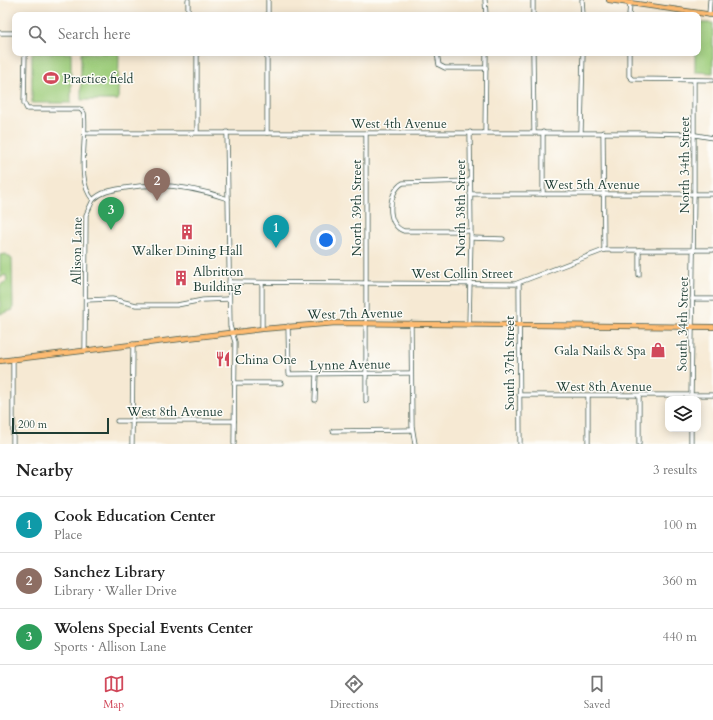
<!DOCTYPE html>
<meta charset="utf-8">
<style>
body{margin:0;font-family:Cardo,serif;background:#f2f2f2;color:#222}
.controls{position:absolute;right:12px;bottom:12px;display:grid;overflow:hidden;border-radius:8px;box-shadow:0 2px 10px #0003}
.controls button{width:36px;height:36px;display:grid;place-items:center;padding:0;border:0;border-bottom:1px solid #e0e0e0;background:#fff;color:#222;font:20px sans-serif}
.scale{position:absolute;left:12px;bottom:10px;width:97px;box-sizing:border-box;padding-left:4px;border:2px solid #1f3d34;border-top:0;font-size:11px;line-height:14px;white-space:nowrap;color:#1f3d34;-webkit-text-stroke:3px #fdfcf7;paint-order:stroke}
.you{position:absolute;left:326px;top:240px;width:14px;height:14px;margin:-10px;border:3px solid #fff;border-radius:50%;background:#1a73e8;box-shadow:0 0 0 6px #1a73e833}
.badge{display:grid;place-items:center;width:26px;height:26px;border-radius:50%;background:#d1495b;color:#fff;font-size:13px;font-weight:700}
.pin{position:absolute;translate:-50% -33px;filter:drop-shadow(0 1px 2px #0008)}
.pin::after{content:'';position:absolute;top:21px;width:14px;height:12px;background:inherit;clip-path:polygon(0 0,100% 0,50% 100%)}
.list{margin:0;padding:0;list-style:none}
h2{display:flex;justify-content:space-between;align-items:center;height:52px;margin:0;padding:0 16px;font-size:17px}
h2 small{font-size:13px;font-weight:400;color:#767676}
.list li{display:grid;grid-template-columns:26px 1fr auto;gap:12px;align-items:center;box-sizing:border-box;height:56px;padding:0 16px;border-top:1px solid #e0e0e0}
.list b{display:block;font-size:15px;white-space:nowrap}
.list p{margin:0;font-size:13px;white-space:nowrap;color:#767676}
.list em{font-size:13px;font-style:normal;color:#767676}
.icon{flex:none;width:22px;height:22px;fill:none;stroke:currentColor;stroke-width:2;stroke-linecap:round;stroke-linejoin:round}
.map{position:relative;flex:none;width:713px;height:444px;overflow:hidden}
.search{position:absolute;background:#fff;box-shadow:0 2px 10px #0003;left:12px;right:12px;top:12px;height:44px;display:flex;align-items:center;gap:10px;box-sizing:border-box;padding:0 14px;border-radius:8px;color:#767676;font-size:15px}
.sheet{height:220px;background:#fff}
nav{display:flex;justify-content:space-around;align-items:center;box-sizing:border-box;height:56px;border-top:1px solid #e0e0e0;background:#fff;font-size:11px;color:#767676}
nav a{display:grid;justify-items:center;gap:2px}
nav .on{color:#d1495b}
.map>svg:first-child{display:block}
.green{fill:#9ecd7b;stroke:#5e8558}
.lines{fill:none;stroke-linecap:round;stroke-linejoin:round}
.minor-casing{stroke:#3f574c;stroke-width:5}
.major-casing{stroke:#3f574c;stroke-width:6}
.minor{stroke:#fff;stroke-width:3.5}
.major{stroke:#febb71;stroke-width:4.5}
.labels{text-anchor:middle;stroke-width:3;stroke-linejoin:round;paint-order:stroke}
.poi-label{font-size:13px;fill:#1f3d34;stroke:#fdfcf7;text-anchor:start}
.street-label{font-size:13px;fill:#1f3d34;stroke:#fdfcf7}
</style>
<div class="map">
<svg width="713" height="444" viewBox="0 0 713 444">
<rect width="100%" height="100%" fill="#fdfcf7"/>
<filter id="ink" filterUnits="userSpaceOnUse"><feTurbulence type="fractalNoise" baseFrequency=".025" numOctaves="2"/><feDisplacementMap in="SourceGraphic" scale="8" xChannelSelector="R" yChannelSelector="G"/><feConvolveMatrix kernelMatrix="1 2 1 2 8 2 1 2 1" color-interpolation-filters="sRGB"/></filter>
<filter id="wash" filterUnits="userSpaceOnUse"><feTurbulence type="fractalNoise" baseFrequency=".012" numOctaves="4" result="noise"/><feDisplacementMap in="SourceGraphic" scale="16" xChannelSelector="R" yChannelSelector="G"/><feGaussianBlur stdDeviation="0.9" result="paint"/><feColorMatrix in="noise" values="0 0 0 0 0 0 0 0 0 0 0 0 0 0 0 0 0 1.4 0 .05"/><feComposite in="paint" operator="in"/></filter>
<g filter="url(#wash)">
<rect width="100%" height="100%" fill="#f6e9d3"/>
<g class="green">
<polygon points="698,23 713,23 713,73 695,72 695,53 698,53"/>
<rect x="32" y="53" width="39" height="50"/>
<polygon points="81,53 119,53 118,100 81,100"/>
<polygon points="6,254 12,259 13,310 0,314 0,285 7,281 6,275 0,277 0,255"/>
</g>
</g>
<g filter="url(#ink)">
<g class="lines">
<g class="minor-casing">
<g id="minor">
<polyline points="188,0 188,15"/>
<polyline points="485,0 486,15"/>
<polyline points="533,0 533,15"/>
<polyline points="582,0 583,15"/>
<polyline points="268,15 268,0"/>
<polyline points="629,15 630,4"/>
<polyline points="709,15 710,0"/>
<polyline points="0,33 15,33"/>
<path d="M25,53l-1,50 3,6h53l4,4c4,25 -9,67 9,87l-7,15 -1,136"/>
<polyline points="197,53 197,132"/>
<polyline points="437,53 439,65 445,68 486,68"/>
<polyline points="533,53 534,132"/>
<polyline points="629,53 629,76 632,79 713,80"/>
<polyline points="227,132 230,326 235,342 234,444"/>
<polyline points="485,132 486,53"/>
<polyline points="581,132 583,53"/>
<polyline points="603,132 604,250"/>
<polyline points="85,133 650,133 690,134 713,138"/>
<polyline points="267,133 267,53"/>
<polyline points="470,194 713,194"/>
<polyline points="543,194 543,132"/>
<path d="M93,200c9,-9 20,-10 32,-12 36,-6 69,-1 103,11"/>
<path d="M470,231h-66c-19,-6 -16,-40 -1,-48l67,-2"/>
<polyline points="471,238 503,239"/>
<polyline points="639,275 639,250"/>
<polyline points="229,282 515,284 604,250 713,250"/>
<polyline points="262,283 262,329"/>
<polyline points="519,283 520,444"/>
<polyline points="692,299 713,299"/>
<polyline points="86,300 112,299 136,305 177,305 203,300 229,299"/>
<polyline points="411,323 412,426 415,444"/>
<polyline points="469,323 471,238 470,132"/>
<polyline points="288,326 289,374 411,373"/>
<polyline points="234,383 281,383"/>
<polyline points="519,395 713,395"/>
<polyline points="588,396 588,444"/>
<polyline points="691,399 694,194 694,80"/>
<polyline points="315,400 316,374"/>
<polyline points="366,401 366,133"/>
<polyline points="117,421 234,421"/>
<polyline points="691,429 691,444"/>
<polyline points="333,431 412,430"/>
<polyline points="13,444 13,359"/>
<polyline points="132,444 133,344"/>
<polyline points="639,444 639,396"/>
</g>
</g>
<g class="major-casing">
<g id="major">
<polyline points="609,0 713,15"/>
<polyline points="0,361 262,329 336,323 713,327"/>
</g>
</g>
<use href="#minor" class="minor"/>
<use href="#major" class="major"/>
</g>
</g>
<defs>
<g id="stadium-bare" transform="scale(1.2)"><path d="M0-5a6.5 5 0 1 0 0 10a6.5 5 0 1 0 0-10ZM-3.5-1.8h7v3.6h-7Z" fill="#d1495b" stroke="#fdfcf7" stroke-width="2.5" paint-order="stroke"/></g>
<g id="building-bare" transform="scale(1.2)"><path d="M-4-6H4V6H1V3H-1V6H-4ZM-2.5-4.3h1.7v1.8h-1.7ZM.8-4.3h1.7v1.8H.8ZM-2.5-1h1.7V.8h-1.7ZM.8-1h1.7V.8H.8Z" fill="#d1495b" stroke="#fdfcf7" stroke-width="2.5" paint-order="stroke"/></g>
<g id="shop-bare" transform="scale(1.2)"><path d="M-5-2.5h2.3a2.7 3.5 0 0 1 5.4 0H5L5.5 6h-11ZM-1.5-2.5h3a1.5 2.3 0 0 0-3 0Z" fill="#d1495b" stroke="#fdfcf7" stroke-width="2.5" paint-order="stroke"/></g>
<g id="restaurant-bare" transform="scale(1.2)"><path d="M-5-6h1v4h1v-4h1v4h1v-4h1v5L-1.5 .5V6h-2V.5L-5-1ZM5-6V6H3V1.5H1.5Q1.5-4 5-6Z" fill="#d1495b" stroke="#fdfcf7" stroke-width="2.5" paint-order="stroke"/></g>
</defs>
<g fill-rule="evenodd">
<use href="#stadium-bare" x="51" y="78"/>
<use href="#building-bare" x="187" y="232"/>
<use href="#building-bare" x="181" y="278"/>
<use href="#shop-bare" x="658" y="350"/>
<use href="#restaurant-bare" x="223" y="359"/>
</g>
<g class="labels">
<g class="poi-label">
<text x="63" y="83">Practice field</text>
<text x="187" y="255" text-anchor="middle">Walker Dining Hall</text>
<text x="193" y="276">Albritton<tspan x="193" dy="15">Building</tspan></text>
<text x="646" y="355" text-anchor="end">Gala Nails &amp; Spa</text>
<text x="235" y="364">China One</text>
</g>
<g class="street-label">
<text x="399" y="128">West 4th Avenue</text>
<text transform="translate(684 165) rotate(-90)" y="5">North 34th Street</text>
<text x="592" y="189">West 5th Avenue</text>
<text transform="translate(356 208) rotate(-90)" y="5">North 39th Street</text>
<text transform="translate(460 208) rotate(-90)" y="5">North 38th Street</text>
<text transform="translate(76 251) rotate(-89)" y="5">Allison Lane</text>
<text x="462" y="278">West Collin Street</text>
<text transform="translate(355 313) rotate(-1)" y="5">West 7th Avenue</text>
<text transform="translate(682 324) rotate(-89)" y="5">South 34th Street</text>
<text transform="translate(509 363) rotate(-90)" y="5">South 37th Street</text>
<text transform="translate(350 364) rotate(-1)" y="5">Lynne Avenue</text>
<text x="604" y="391">West 8th Avenue</text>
<text x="175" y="416">West 8th Avenue</text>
</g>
</g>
</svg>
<div class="controls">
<button><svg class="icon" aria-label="layers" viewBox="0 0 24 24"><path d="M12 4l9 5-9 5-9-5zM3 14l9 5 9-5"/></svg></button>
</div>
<div class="scale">200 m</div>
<div class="you"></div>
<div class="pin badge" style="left:276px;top:248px;background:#0f9aa8">1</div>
<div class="pin badge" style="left:157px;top:201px;background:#8d6e63">2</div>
<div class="pin badge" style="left:111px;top:230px;background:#2e9e5b">3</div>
<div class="search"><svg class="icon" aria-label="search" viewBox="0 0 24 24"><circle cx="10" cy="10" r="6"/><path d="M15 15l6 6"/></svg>Search here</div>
</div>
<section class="sheet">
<h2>Nearby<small>3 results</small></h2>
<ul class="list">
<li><span class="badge" style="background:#0f9aa8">1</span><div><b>Cook Education Center</b><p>Place</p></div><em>100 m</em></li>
<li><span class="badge" style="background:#8d6e63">2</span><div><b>Sanchez Library</b><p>Library · Waller Drive</p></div><em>360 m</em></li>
<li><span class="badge" style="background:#2e9e5b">3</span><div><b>Wolens Special Events Center</b><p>Sports · Allison Lane</p></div><em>440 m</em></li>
</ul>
</section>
<nav>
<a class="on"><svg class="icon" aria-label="map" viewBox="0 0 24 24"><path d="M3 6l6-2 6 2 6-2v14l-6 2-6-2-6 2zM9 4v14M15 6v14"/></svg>Map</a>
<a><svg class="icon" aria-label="directions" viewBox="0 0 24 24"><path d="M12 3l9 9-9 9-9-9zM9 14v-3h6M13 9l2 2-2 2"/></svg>Directions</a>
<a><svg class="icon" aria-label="saved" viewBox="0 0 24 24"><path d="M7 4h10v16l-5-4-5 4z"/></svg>Saved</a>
</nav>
